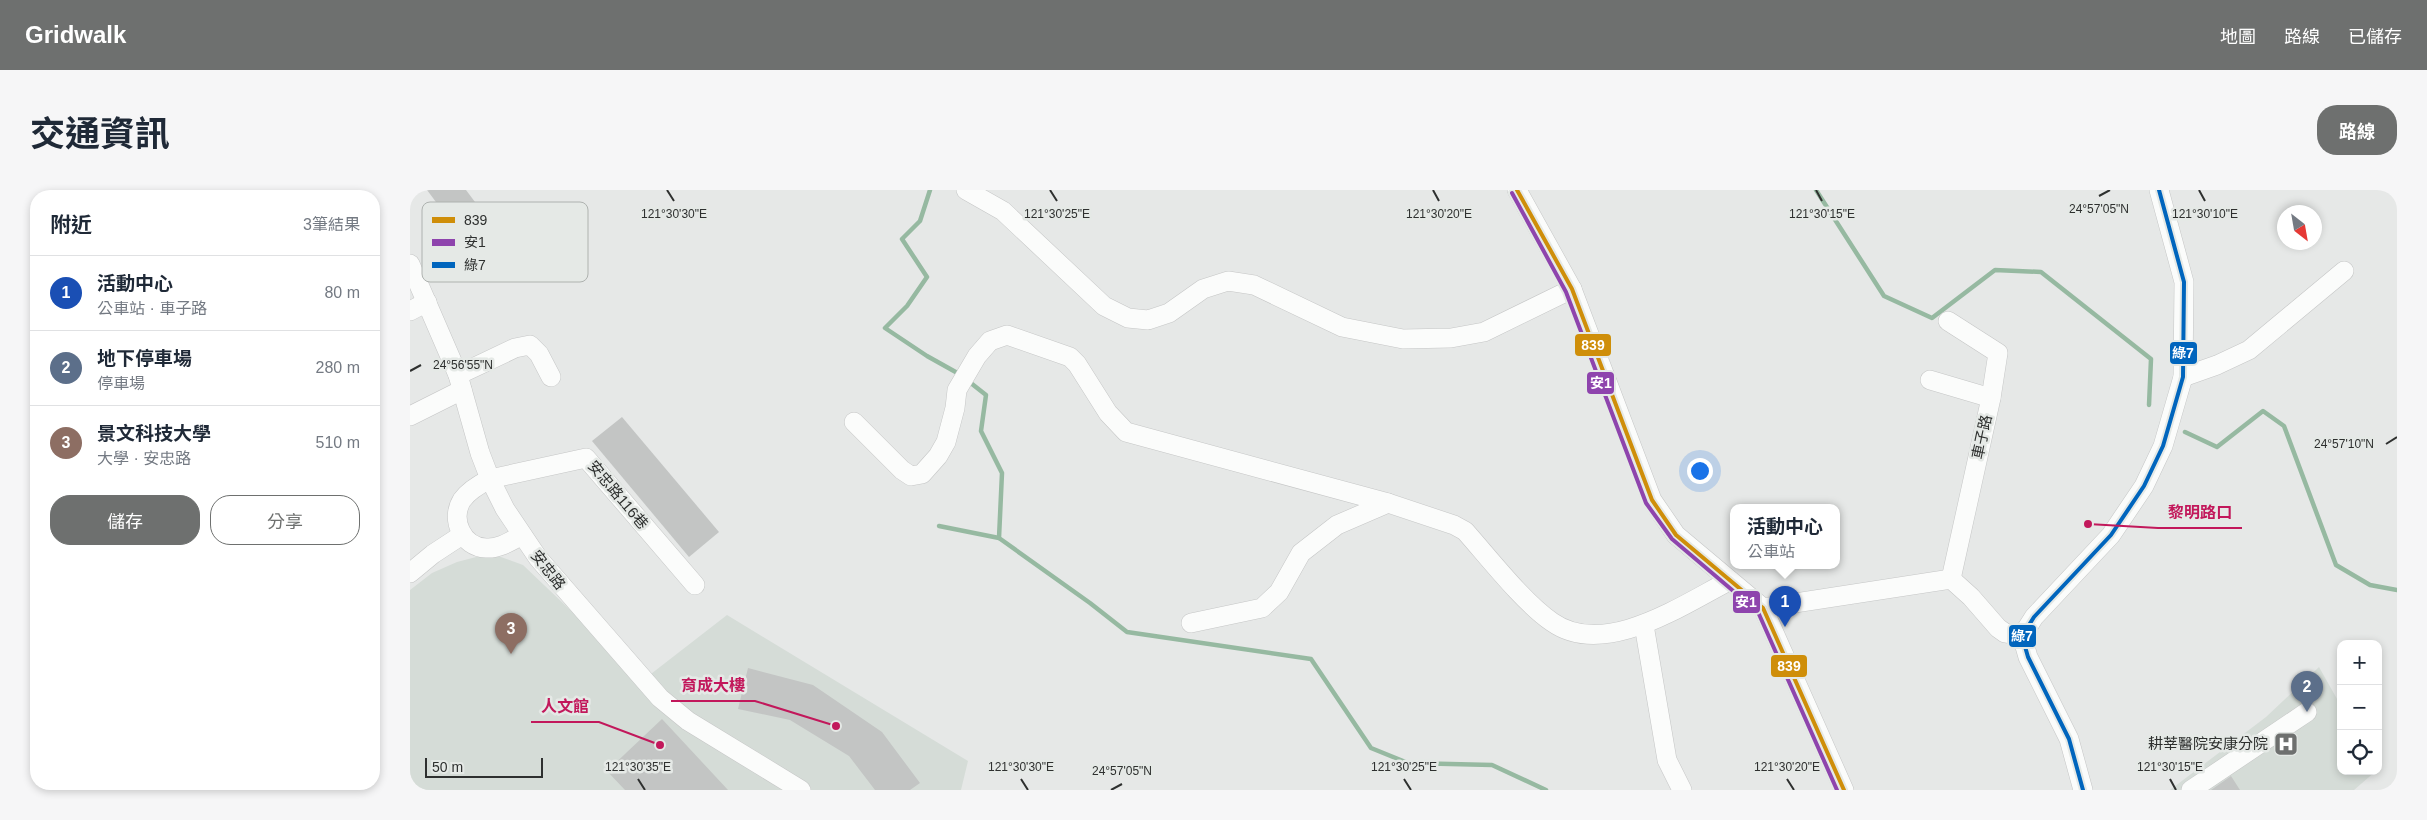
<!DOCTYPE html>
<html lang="zh-TW">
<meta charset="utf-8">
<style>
body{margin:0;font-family:Arial,"Noto Sans TC",sans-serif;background:#f6f6f7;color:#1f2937}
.controls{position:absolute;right:15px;bottom:15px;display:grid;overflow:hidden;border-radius:10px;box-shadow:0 2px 8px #0003}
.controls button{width:45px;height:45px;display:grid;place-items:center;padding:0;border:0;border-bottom:1px solid #e0e1e3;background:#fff;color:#1f2937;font:25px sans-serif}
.compass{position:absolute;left:1867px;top:15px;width:45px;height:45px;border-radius:50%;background:#fff;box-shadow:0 2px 8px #0003;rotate:149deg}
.scale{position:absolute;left:15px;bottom:12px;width:118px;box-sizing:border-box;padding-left:5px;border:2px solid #2e302f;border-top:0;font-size:14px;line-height:18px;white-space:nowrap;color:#2e302f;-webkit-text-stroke:4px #e5e9e6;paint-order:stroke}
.you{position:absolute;left:1289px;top:280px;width:18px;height:18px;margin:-12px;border:4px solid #fff;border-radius:50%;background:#1a73e8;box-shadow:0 0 0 8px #1a73e833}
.badge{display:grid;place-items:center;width:32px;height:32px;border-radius:50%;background:#6e706f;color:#fff;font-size:16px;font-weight:700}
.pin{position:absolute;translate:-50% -41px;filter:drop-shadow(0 1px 2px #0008)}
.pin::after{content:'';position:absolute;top:26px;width:18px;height:15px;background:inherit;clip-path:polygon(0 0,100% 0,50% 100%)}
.popup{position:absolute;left:1320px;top:314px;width:110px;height:65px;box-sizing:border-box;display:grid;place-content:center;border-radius:10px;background:#fff;filter:drop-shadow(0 1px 4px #0005);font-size:16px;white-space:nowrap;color:#747a83}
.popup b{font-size:19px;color:#1f2937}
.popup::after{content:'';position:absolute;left:50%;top:100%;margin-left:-10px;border:10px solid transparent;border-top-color:#fff}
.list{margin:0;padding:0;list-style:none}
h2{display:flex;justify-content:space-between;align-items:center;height:65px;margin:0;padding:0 20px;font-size:21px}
h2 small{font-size:16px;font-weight:400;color:#747a83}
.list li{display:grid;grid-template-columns:32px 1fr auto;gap:15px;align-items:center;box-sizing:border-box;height:75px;padding:0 20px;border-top:1px solid #e0e1e3}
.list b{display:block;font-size:19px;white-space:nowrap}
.list p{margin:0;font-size:16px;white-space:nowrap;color:#747a83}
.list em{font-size:16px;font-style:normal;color:#747a83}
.actions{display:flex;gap:10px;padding:15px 20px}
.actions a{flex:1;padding:11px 0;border:1px solid #6e706f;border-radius:20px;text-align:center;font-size:18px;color:#6e706f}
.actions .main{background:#6e706f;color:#fff}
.icon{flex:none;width:28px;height:28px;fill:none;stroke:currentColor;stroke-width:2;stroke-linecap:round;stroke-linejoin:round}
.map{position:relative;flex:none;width:1987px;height:600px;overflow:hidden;border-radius:20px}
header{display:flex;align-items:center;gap:30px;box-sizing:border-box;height:70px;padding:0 25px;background:#6e706f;color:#fff}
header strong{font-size:24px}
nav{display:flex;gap:28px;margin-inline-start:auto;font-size:18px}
.intro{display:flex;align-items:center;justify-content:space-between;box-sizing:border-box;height:120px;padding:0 30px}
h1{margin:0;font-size:35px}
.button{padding:12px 22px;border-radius:20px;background:#6e706f;color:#fff;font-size:18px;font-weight:700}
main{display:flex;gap:30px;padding:0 30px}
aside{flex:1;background:#fff;border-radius:20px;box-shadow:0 2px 8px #0003}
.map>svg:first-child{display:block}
.built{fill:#d5dcd7}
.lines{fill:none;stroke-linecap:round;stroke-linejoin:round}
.stream{stroke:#96b9a1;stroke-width:4.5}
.building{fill:#c3c5c4}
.minor-casing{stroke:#c5c6c6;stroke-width:20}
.minor{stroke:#fbfcfb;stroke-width:19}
.bus-1-casing{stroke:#e5e9e6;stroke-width:8}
.bus-2-casing{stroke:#e5e9e6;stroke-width:8}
.bus-3-casing{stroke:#e5e9e6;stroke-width:8}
.bus-1{stroke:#cf8e09;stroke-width:4}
.bus-2{stroke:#8e44ad;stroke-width:4}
.bus-3{stroke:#0065bd;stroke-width:4}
.ticks{fill:none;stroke:#2e302f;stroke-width:2}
.labels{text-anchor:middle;stroke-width:5;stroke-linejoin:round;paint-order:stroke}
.street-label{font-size:15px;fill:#2e302f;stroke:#e5e9e6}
.poi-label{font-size:15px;fill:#2e302f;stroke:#e5e9e6;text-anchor:end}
.key{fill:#e5e9e6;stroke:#aeb2af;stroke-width:1}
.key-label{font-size:14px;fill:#2e302f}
.ticks-label{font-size:12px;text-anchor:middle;fill:#2e302f;stroke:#e5e9e6;stroke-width:5;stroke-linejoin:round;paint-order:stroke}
.leader{fill:none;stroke:#c2185b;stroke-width:2}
.callout-dot{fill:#c2185b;stroke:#e5e9e6;stroke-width:2}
.callout-label{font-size:16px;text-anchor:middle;font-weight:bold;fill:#c2185b;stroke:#e5e9e6;stroke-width:5;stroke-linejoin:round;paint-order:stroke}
.line-badge{stroke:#e5e9e6;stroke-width:2}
.badge-label{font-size:14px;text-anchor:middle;font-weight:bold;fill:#fff}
</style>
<header>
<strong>Gridwalk</strong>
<nav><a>地圖</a><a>路線</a><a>已儲存</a></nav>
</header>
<div class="intro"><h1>交通資訊</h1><a class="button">路線</a></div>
<main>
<aside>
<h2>附近<small>3筆結果</small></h2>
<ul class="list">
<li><span class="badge" style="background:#1a4fb4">1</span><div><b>活動中心</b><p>公車站 · 車子路</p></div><em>80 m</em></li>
<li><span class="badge" style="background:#5c6f8a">2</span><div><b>地下停車場</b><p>停車場</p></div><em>280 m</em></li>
<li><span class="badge" style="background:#8d6e63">3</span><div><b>景文科技大學</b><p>大學 · 安忠路</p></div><em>510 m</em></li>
</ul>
<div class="actions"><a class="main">儲存</a><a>分享</a></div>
</aside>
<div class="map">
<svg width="1987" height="600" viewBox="0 0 1987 600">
<rect width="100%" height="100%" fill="#e6e8e7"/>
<g class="built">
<polygon points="70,366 91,367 113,375 178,437 228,494 317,425 558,571 551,600 0,600 0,400 22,383 47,372"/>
<polygon points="1909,477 1931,516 1931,581 1966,581 1944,600 1760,600 1856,527"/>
</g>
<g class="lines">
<g class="stream">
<polyline points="520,0 510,31 492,49 517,87 497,116 475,138 517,166 551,185"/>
<polyline points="1406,0 1474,106 1522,128 1585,80 1631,82 1741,169 1739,215"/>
<polyline points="557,190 576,205 571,241 592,283 589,348 680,413 717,442 901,469 961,558 998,573 1082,575 1136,600"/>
<polyline points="1775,242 1807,257 1853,221 1874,236 1926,375 1960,395 1987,400"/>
<polyline points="529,336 589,348"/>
</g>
</g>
<g class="building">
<polygon points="17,0 56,0 92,48 67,67"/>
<polygon points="212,227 309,342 279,367 182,251"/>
<polygon points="338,478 403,495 472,542 510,593 500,600 465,600 439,566 380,530 328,519"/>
<polygon points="252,529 318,600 215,600 197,581"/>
<polygon points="1821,586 1830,600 1801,600"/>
</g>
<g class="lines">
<g class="minor-casing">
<g id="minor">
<polyline points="556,0 593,21 694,116 718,128 738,130 759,123 793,99 818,91 844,95 932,137 993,149 1041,148 1074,142 1162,99"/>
<polyline points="1107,0 1162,99 1242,310 1266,345 1353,418 1434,600"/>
<polyline points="0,74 48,185 70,263 80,289 95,319 128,368 250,508 278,531 391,600"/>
<polyline points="0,121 17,112"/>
<polyline points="1538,131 1588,163 1581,208 1541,389"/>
<polyline points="48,185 105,158 120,155 129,164 141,187"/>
<polyline points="1773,187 1807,175 1839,160 1934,81"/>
<polyline points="1520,190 1581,208"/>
<polyline points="0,226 52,200"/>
<path d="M444,232l48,48 9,6 11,-2 16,-18 8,-14 9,-34 2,-18 20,-34 13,-15 17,-6 63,22 7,7 31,49 18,19 262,71 66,22 11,6c24,27 58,71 87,91 52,37 130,-17 177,-41"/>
<path d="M112,345c-11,6 -23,14 -36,13 -24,-1 -36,-29 -24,-48 7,-10 18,-16 28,-21l96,-21 109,127"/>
<polyline points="0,383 23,364 52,345"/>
<polyline points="1353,418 1541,389 1561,407 1588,438 1595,443 1612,446"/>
<polyline points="781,433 852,418 869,402 891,363 927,335 978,313"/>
<polyline points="1234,435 1257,570 1272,600"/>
<polyline points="1673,600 1659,549 1618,467 1612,446 1624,427 1701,345 1734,296 1753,256 1773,187 1774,92 1749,0"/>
<polyline points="1781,600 1897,522"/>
</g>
</g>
<use href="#minor" class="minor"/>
<g class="bus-1-casing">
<polyline id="bus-1" points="1107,0 1162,99 1242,310 1266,345 1353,418 1434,600"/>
</g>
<g class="bus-2-casing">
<polyline id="bus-2" points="1102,3 1156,102 1236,313 1262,349 1348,422 1427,600"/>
</g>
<g class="bus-3-casing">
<polyline id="bus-3" points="1673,600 1659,549 1618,467 1612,446 1624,427 1701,345 1734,296 1753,256 1773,187 1774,92 1749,0"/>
</g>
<use href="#bus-1" class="bus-1"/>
<use href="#bus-2" class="bus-2"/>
<use href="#bus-3" class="bus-3"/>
</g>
<path class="ticks" d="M257,0l7,11M640,0l7,11M1023,0l6,11M1406,0l6,11M1789,0l6,11M1689,6l11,-6M0,181l11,-6M1976,254l11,-7M228,589l7,11M611,589l7,11M994,589l7,11M1377,589l7,11M1760,589l6,11M701,600l11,-6"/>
<defs>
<g id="hospital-square" transform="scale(1.25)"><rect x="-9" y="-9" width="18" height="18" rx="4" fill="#6e706f" stroke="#e5e9e6"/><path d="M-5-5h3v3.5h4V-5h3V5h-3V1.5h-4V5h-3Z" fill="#fff"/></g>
</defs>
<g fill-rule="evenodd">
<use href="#hospital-square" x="1876" y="554"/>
</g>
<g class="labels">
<g class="street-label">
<text transform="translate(1572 247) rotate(-78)" y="5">車子路</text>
<text transform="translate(208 305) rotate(50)" y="5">安忠路116巷</text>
<text transform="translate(138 380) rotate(52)" y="5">安忠路</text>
</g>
<g class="poi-label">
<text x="1858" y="559">耕莘醫院安康分院</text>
</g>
</g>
<rect x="12" y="12" width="166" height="80" rx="8" class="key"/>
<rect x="22" y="27" width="23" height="6" fill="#cf8e09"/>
<rect x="22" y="49" width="23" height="7" fill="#8e44ad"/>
<rect x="22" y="72" width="23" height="6" fill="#0065bd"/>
<g class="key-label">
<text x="54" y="35">839</text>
<text x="54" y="57">安1</text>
<text x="54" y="80">綠7</text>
</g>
<g class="ticks-label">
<text x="1689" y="23">24°57'05"N</text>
<text x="264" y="28">121°30'30"E</text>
<text x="647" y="28">121°30'25"E</text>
<text x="1029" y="28">121°30'20"E</text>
<text x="1412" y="28">121°30'15"E</text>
<text x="1795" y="28">121°30'10"E</text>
<text x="53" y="179">24°56'55"N</text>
<text x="1934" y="258">24°57'10"N</text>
<text x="228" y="581">121°30'35"E</text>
<text x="611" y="581">121°30'30"E</text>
<text x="994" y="581">121°30'25"E</text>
<text x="1377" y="581">121°30'20"E</text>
<text x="1760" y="581">121°30'15"E</text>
<text x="712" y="585">24°57'05"N</text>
</g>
<path class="leader" d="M1678 334L1748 338H1832M426 536L345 511H261M250 555L189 532H121"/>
<g class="callout-dot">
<circle cx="1678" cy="334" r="5"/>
<circle cx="426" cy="536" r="5"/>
<circle cx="250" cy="555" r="5"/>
</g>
<g class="callout-label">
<text x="1790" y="328">黎明路口</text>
<text x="303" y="501">育成大樓</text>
<text x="155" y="522">人文館</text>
</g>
<g class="line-badge">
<rect x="1164" y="143" width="38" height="24" rx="5" fill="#cf8e09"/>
<rect x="1759" y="151" width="29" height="24" rx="5" fill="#0065bd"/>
<rect x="1176" y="181" width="29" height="24" rx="5" fill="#8e44ad"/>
<rect x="1322" y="400" width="29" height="24" rx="5" fill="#8e44ad"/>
<rect x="1598" y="434" width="29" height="24" rx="5" fill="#0065bd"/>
<rect x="1360" y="464" width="38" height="24" rx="5" fill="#cf8e09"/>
</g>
<g class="badge-label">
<text x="1183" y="160">839</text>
<text x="1773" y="168">綠7</text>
<text x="1191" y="198">安1</text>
<text x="1336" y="417">安1</text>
<text x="1612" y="451">綠7</text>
<text x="1379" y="481">839</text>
</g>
</svg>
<div class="controls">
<button>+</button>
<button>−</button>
<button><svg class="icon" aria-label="locate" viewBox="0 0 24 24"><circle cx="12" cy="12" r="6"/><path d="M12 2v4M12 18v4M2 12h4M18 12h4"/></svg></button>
</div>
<svg class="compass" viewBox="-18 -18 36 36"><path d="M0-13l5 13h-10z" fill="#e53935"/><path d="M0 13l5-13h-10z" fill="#747a83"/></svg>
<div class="scale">50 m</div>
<div class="you"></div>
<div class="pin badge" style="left:1375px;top:437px;background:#1a4fb4">1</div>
<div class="popup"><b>活動中心</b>公車站</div>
<div class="pin badge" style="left:1897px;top:522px;background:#5c6f8a">2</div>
<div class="pin badge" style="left:101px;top:464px;background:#8d6e63">3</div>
</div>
</main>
